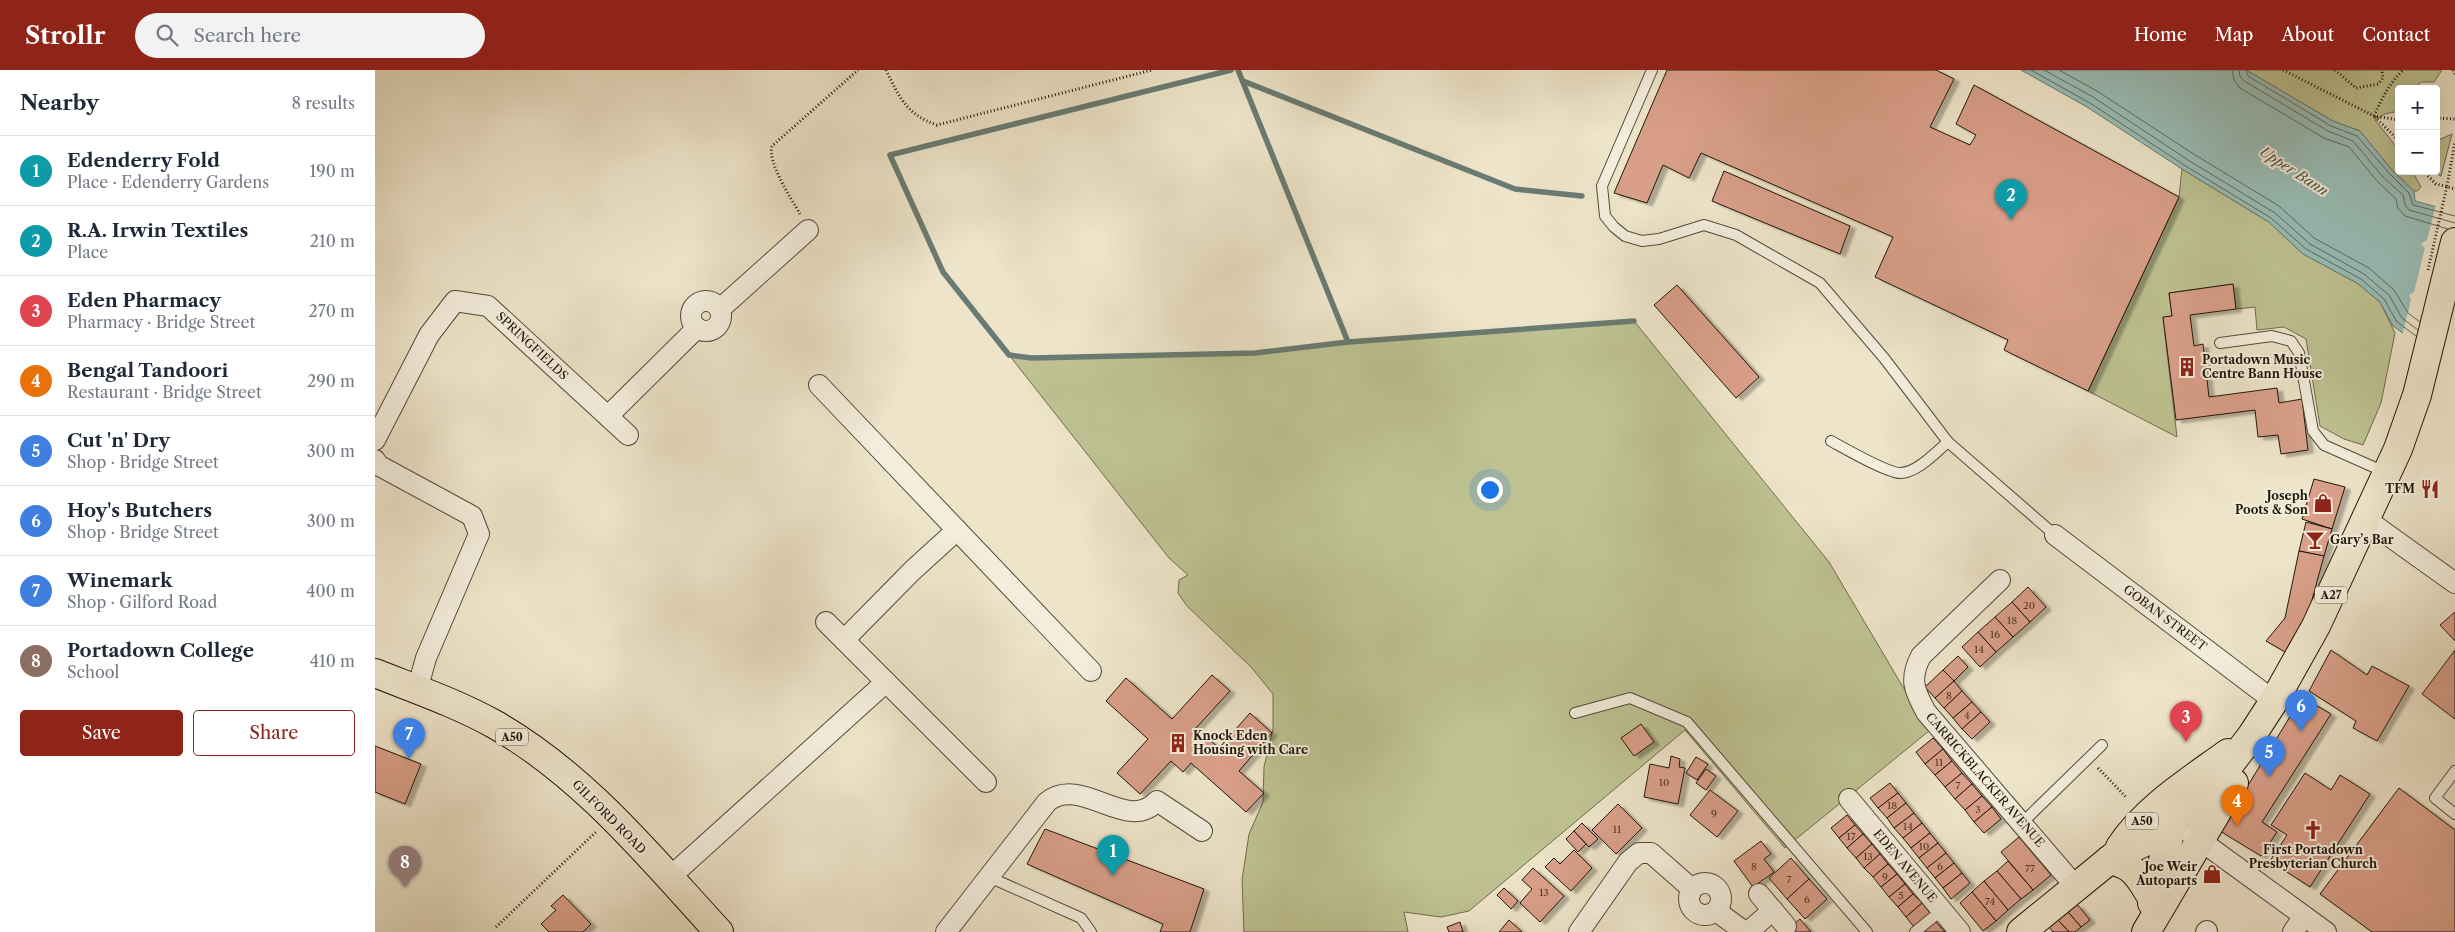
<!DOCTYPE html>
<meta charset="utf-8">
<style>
body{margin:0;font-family:"Libre Caslon Text",serif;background:#f2f2f3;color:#1f2937}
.controls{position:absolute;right:15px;top:15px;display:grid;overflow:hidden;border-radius:5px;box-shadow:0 5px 20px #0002}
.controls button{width:45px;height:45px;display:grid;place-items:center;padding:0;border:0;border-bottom:1px solid #e0e1e3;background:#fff;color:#1f2937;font:25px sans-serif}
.you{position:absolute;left:1114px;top:419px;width:18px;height:18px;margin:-12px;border:4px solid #fff;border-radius:50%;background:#1a73e8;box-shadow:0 0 0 8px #1a73e833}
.badge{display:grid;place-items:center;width:32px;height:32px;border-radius:50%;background:#8f2418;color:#fff;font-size:16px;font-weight:700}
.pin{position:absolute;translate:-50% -41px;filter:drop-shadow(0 1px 2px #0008)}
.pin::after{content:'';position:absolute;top:26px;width:18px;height:15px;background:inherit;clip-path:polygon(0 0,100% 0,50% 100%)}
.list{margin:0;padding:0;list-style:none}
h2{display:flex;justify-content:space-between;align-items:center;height:65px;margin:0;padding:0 20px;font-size:21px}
h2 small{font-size:16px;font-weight:400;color:#747a83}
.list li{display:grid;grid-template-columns:32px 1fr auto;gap:15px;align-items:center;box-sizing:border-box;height:70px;padding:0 20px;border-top:1px solid #e0e1e3}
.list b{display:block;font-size:19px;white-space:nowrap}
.list p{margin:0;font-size:16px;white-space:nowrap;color:#747a83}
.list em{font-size:16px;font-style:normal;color:#747a83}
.actions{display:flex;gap:10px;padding:15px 20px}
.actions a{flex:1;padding:11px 0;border:1px solid #8f2418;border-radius:5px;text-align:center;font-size:18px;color:#8f2418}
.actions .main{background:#8f2418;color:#fff}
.icon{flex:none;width:28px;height:28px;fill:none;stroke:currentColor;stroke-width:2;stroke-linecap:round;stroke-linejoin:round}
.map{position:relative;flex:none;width:2080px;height:862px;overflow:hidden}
header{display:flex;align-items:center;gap:30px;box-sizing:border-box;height:70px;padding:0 25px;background:#8f2418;color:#fff}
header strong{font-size:24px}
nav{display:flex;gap:28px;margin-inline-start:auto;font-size:18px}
.search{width:350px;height:45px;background:#f2f2f3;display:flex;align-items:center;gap:12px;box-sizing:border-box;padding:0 18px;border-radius:28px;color:#747a83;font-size:19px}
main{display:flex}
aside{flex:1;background:#fff}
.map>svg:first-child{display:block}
.green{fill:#bec292;stroke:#706c4e}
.water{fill:#99beb8;stroke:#697b72}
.pier{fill:#ede4c9}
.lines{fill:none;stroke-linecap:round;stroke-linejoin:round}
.shore{stroke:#5e6a60;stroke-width:1}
.stream{stroke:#697b72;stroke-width:5.5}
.building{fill:#d99f89;stroke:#221609;filter:url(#shadow)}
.service-casing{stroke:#554a39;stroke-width:12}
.minor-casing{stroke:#554a39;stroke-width:22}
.primary-casing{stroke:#221609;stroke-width:30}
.path{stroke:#221609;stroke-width:3;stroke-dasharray:1 2.5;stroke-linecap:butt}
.service{stroke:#f3eddc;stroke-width:10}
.minor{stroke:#f3eddc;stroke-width:20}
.primary{stroke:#ede4c9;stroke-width:28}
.path-bridge{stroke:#221609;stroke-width:3;stroke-dasharray:1 2.5;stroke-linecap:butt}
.labels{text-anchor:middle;stroke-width:4;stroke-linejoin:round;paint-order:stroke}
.number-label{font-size:10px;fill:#503829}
.shield{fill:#f3eddc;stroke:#615648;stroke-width:1}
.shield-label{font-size:11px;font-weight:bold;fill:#221609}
.street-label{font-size:12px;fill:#221609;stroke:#f3eddc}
.poi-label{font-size:12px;font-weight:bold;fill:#221609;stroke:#f3eddc;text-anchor:start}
.water-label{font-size:14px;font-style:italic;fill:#4c5146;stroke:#f3eddc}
</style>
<header>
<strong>Strollr</strong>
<div class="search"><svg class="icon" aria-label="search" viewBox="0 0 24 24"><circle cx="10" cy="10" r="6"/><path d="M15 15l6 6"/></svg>Search here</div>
<nav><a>Home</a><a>Map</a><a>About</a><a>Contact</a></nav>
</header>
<main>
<aside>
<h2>Nearby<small>8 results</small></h2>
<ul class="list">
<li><span class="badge" style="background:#0f9aa8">1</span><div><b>Edenderry Fold</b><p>Place · Edenderry Gardens</p></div><em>190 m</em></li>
<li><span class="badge" style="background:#0f9aa8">2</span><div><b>R.A. Irwin Textiles</b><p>Place</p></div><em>210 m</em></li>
<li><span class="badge" style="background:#e0444e">3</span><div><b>Eden Pharmacy</b><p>Pharmacy · Bridge Street</p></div><em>270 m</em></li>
<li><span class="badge" style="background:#e8710a">4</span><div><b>Bengal Tandoori</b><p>Restaurant · Bridge Street</p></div><em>290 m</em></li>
<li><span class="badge" style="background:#3f7fe0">5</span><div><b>Cut 'n' Dry</b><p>Shop · Bridge Street</p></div><em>300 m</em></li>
<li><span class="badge" style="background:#3f7fe0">6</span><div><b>Hoy's Butchers</b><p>Shop · Bridge Street</p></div><em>300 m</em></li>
<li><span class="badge" style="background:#3f7fe0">7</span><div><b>Winemark</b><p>Shop · Gilford Road</p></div><em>400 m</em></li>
<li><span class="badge" style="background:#8d6e63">8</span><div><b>Portadown College</b><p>School</p></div><em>410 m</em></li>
</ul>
<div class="actions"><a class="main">Save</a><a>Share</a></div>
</aside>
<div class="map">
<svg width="2080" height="862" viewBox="0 0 2080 862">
<defs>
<filter id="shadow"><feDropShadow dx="5.5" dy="3" stdDeviation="1" flood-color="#0004"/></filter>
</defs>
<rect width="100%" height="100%" fill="#ede4c9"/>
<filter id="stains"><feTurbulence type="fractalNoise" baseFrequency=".004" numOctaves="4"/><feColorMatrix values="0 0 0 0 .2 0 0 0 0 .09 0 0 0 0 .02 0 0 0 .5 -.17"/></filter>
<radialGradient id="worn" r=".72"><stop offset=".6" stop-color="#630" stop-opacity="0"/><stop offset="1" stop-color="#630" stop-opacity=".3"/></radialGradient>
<g class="green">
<polygon points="1871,0 2067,0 2059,12 2046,12 2039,19 2024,19 2024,41 2010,44 2000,50 2024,80 2024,101 2037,101 2046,117 2042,121 2039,121 2016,99 1985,61 1958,51"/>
<polygon points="2077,64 2066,106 2065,106 2061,101 2061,71"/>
<polygon points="1807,99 1894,152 1928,184 1982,213 2005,232 2020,263 2006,333 1988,375 1969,369 1945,356 1931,269 1909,257 1882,260 1880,237 1861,239 1858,214 1794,223 1797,246 1788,248 1802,367 1713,321 1804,127"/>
<polygon points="1259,251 1454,492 1554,661 1410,778 1310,660 1094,841 1066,847 1029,842 1033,862 869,862 867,810 874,764 888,732 889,697 898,659 898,624 876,597 812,536 803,523 804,510 813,505 794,488 634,285 657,288 880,283 973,272"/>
</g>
<polygon class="water" points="1646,0 1871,0 1958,51 1985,61 2016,99 2039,121 2040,131 2080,142 2080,301 2018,256 2005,232 1982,213 1928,184 1894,152 1807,99 1712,37"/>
<polygon class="pier" points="2061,134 2080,139 2080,301 2075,301 2027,266 2036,230 2034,225 2039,222 2050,178 2046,174 2052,170"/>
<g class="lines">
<g class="shore">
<polyline points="1656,0 1715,33 1809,95 1896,148 1931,179 1986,209 2009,229 2022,252 2041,266"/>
<polyline points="1669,0 1718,27 1813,90 1900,143 1935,174 1989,204 2014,225 2027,248 2043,260"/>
<polyline points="1684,0 1722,21 1817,83 1904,136 1939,168 1994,198 2019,220 2033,243 2045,252"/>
<polyline points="1857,0 1859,10 1865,18 1949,68 1974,77 2003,112 2021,129 2023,138 2030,146 2073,159"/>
<polyline points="1864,0 1865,7 1871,12 1953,61 1978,71 2008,107 2028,125 2030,135 2034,140 2080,153"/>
<polyline points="1871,0 1873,6 1956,56 1982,66 2013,102 2034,123 2038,135 2080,146"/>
</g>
<g class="stream">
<polyline points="856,0 515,85 568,202 634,285 657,288 880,283 973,272 1259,251"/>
<polyline points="863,0 973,272"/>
<polyline points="868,11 1140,119 1207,126"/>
</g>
</g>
<g class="building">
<polygon points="1292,0 1561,0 1579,9 1555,57 1595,75 1601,65 1581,54 1599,15 1804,127 1713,321 1629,280 1633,270 1500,207 1518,167 1326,83 1314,108 1288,95 1272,133 1239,123"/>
<polygon points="1349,101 1475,156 1465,184 1337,131"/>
<polygon points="1858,214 1861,239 1815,245 1819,276 1828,274 1834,327 1902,318 1904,333 1927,329 1933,380 1906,384 1903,365 1883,367 1880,340 1801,350 1788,247 1797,246 1794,223"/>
<polygon points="1302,215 1384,307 1361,328 1279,235"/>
<polygon points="1939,409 1970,417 1957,459 1927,449"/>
<polygon points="1931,452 1957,459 1949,486 1924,481"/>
<polygon points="1924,481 1949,486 1929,559 1912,583 1891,571 1910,548"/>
<polygon points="1653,517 1671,537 1655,552 1637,532"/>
<polygon points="1637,532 1655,552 1638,567 1620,547"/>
<polygon points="2080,542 2080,571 2065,555"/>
<polygon points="1620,547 1638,567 1621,582 1603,562"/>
<polygon points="1603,562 1621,582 1605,597 1587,577"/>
<polygon points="1956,580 1992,605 1997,596 2034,616 2002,671 1978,658 1981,651 1934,621"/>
<polygon points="2080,580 2080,649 2047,624"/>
<polygon points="1583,586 1593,597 1579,611 1568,600"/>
<polygon points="1568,600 1579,611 1560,628 1550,617"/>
<polygon points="837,605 855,621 821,658 844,678 875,643 897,663 864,701 889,723 871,742 816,693 808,702 796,691 765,724 742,703 773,669 731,631 751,608 797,649"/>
<polygon points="1579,611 1587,621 1569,638 1560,628"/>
<polygon points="1587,621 1597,632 1578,648 1569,638"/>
<polygon points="1927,627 1956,644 1887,752 1902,762 1886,786 1845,761"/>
<polygon points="1597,632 1606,642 1587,659 1578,648"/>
<polygon points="1606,642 1615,652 1597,669 1587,659"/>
<polygon points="1266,654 1279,672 1259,686 1246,668"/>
<polygon points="1558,668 1568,679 1550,694 1541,682"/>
<polygon points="0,676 46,694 30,734 0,722"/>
<polygon points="1568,679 1577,691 1560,705 1550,694"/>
<polygon points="1296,686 1305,689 1304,697 1310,698 1303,734 1269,727 1275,694 1294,698"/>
<polygon points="1321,687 1333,694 1322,710 1311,703"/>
<polygon points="1577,691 1587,703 1570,717 1560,705"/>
<polygon points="1331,699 1341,706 1331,720 1321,713"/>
<polygon points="1587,703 1597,714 1580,729 1570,717"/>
<polygon points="1930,703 1956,720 1965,705 1995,724 1935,817 1895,791 1912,765 1896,755"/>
<polygon points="1515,713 1523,723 1503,738 1495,728"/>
<polygon points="1597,714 1607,726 1590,740 1580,729"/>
<polygon points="2024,718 2080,760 2080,862 1997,862 1945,824"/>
<polygon points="1335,720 1363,741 1342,767 1315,745"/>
<polygon points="1523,723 1531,733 1512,748 1503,738"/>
<polygon points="1607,726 1617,737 1599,752 1590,740"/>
<polygon points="1531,733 1539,743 1519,758 1512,748"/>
<polygon points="1243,734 1267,758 1241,784 1217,760"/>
<polygon points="1617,737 1626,749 1609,763 1599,752"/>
<polygon points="1539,743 1547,753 1528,768 1519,758"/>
<polygon points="1472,745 1480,755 1464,768 1456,758"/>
<polygon points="1207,753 1223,769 1214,777 1199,761"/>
<polygon points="1547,753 1555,763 1536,778 1528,768"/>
<polygon points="1480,755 1488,764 1472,778 1464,768"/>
<polygon points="670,759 829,819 815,862 785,862 788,854 652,794"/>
<polygon points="1199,761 1211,774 1203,782 1191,769"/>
<polygon points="1555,763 1563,773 1544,788 1536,778"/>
<polygon points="1488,764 1497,774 1481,788 1472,778"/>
<polygon points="1644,767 1676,805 1658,820 1626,782"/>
<polygon points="1386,771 1396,784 1389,789 1399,802 1378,817 1359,791"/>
<polygon points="1563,773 1571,783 1552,798 1544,788"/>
<polygon points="1497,774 1505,784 1489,798 1481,788"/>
<polygon points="1199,780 1217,798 1196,821 1170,797 1179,788 1185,794"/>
<polygon points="1571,783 1579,793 1560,808 1552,798"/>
<polygon points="1505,784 1513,794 1498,807 1489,798"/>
<polygon points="1416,788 1434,809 1412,829 1394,808"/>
<polygon points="1633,791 1658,820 1646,829 1622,801"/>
<polygon points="1579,793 1587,803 1568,818 1560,808"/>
<polygon points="1513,794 1522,804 1506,817 1498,807"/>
<polygon points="1158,798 1189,826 1165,852 1145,833 1157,819 1147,810"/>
<polygon points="1622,801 1646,829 1633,840 1609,811"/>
<polygon points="1587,803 1595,813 1576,829 1568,818"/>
<polygon points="1522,804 1530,814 1514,827 1506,817"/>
<polygon points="1434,809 1452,829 1430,849 1412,829"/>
<polygon points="1609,811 1633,840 1621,851 1597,822"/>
<polygon points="1530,814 1538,824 1523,837 1514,827"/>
<polygon points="1129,818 1143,831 1136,839 1122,825"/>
<polygon points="1597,822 1621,851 1608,861 1585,833"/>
<polygon points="1538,824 1547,833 1531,847 1523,837"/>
<polygon points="188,825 216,854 208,862 174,862 166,854 181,840 176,836"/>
<polygon points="1547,833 1555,843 1539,857 1531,847"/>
<polygon points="1702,834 1715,850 1706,857 1693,842"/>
<polygon points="1693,842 1706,857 1700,862 1694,862 1683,850"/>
<polygon points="1425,849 1436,862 1410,862"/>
<polygon points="1134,850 1147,862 1124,862"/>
<polygon points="1559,850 1570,862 1549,862 1547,860"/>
<polygon points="1683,850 1694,862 1678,862 1674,857"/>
<polygon points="1085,852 1088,862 1074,862 1072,857"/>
</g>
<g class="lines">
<g class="service-casing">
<g id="service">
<polyline points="1277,0 1227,116 1230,146 1239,157 1250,166 1267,171 1284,169 1329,155 1361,165 1445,213 1509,288 1573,372"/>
<polyline points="1845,273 1897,266 1916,271 1924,283 1938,361 1949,375 2012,403"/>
<path d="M1456,371c13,7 58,33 70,32 17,-1 35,-21 47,-31l107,93"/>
<polyline points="1200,643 1255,628 1312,652 1492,862"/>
<polyline points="2080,701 2060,728 2080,744"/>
<polyline points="1647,753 1727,675"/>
<polyline points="614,807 706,848 716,862"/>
<polyline points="1540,862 1567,840"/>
</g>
</g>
<g class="minor-casing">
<g id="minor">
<circle cx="331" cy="246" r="15"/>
<polyline points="345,239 433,160"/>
<polyline points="444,315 716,601"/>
<polyline points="233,346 322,258"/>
<polyline points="0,370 54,265 80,231 113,236 253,365"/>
<polyline points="0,390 3,395 97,446 104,464 51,588 42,620"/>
<polyline points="1992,450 2080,513"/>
<polyline points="1680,465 1899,631"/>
<path d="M1625,510l-79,76c-12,23 -7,34 5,56l150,175"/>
<polyline points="451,552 611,712"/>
<polyline points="469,570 537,501 582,460"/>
<polyline points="1474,729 1585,862"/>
<polyline points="1800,752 1951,862"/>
<polyline points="294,808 511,612"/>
<circle cx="1330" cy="829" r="16"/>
<polyline points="1384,824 1411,856"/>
<polyline points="1341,841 1370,862"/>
<path d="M571,862l101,-130c35,-28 80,32 110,-1l45,30"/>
<polyline points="1204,862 1253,792 1264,783 1276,783 1317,819"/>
<polyline points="1373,862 1398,840"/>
<polyline points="1831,862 1832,861"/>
<polyline points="1918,862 1929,846"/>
</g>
</g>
<g class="primary-casing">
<g id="primary">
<path d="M0,603c40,16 81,30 119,51 90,51 156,133 225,208"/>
<path d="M1745,777c26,-39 71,-67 108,-94"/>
<path d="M1734,790c26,5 30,17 43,38"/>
<polyline points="1777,833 1800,744"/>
<polyline points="1646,862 1738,787 1774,770 1800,752 1830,727 1877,665 1899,631 1941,556 2023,379 2042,325 2080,172"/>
<polyline points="1771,862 1859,713"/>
</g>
</g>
<g class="path">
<path d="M511,0c13,27 21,45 51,55l215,-55"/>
<polyline points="1908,0 1999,46 2024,50"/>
<polyline points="1960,0 1981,18 2003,14 2008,8 2007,0"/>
<polyline points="2078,0 2080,4"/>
<path d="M1999,46c8,-18 15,-32 29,-46"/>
<polyline points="2000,47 2024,71"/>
<polyline points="2061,48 2080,49"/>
<polyline points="2048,101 2061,114 2080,119"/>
<polyline points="2072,116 2080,72"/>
<path d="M425,144c-9,-16 -33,-52 -28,-68l86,-76"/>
<polyline points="1723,698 1751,727"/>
<polyline points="121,857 222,761"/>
</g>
<use href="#service" class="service"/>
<use href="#minor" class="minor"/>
<use href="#primary" class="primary"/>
<polyline class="path-bridge" points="2053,200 2072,116"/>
</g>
<defs>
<g id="building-bare" transform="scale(1.5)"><path d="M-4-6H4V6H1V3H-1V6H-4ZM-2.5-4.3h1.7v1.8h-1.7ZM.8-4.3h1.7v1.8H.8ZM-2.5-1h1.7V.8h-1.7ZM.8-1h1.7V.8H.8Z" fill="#8f2418" stroke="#f3eddc" stroke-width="2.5" paint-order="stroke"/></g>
<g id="restaurant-bare" transform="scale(1.5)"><path d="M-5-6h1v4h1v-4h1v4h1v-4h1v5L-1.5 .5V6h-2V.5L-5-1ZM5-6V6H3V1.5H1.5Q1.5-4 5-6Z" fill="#8f2418" stroke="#f3eddc" stroke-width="2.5" paint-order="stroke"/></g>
<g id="shop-bare" transform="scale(1.5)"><path d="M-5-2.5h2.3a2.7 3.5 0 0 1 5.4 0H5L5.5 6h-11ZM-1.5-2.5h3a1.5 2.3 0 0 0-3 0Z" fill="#8f2418" stroke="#f3eddc" stroke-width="2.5" paint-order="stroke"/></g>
<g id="bar-bare" transform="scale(1.5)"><path d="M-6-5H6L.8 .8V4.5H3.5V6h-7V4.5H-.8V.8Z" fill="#8f2418" stroke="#f3eddc" stroke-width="2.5" paint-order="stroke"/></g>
<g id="church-bare" transform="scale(1.5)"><path d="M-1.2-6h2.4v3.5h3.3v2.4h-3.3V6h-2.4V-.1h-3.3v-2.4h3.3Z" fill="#8f2418" stroke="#f3eddc" stroke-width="2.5" paint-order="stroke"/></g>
</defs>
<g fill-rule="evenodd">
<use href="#building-bare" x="1812" y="297"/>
<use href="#restaurant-bare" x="2055" y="419"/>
<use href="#shop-bare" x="1948" y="433"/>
<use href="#bar-bare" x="1940" y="470"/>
<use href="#building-bare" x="803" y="673"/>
<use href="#church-bare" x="1938" y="760"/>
<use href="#shop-bare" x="1837" y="804"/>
</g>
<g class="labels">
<g class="number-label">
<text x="1654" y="539">20</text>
<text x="1637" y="554">18</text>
<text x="1620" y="568">16</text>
<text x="1604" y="583">14</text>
<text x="1574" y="629">8</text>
<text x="1592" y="649">4</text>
<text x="1564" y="696">11</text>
<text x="1289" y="716">10</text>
<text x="1583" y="719">7</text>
<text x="1517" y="739">18</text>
<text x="1603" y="743">3</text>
<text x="1339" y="747">9</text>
<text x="1533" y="760">14</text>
<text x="1242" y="763">11</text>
<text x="1476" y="770">17</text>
<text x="1549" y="780">10</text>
<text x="1493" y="790">13</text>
<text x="1379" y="800">8</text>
<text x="1565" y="800">6</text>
<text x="1655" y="802">77</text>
<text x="1510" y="810">9</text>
<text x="1414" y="813">7</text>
<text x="1169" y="826">13</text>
<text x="1526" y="829">5</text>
<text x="1432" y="833">6</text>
<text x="1615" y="835">74</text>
</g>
<g class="shield">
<rect x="1940" y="516.5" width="32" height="17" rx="4"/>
<rect x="121" y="658.5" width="32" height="17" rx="4"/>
<rect x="1751" y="742.5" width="32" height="17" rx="4"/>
</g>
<g class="shield-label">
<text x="1956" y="529">A27</text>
<text x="137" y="671">A50</text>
<text x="1767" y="755">A50</text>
</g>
<g class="street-label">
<text transform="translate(157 276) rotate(43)" y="4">SPRINGFIELDS</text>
<text transform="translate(1790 548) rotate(37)" y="4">GOBAN STREET</text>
<text transform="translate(1610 710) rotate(49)" y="4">CARRICKBLACKER AVENUE</text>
<text transform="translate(234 747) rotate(45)" y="4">GILFORD ROAD</text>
<text transform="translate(1530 796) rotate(50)" y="4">EDEN AVENUE</text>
</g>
<g class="poi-label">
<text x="1827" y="294">Portadown Music<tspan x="1827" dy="14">Centre Bann House</tspan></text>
<text x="2040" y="423" text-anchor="end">TFM</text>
<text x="1933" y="430" text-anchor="end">Joseph<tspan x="1933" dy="14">Poots &amp; Son</tspan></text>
<text x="1955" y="474">Gary’s Bar</text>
<text x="818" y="670">Knock Eden<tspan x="818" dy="14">Housing with Care</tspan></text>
<text x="1938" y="784" text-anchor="middle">First Portadown<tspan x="1938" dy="14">Presbyterian Church</tspan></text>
<text x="1822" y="801" text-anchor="end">Joe Weir<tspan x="1822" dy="14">Autoparts</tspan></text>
</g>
<g class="water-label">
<text transform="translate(1919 101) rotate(33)" y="5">Upper Bann</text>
</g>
</g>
<rect width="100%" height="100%" filter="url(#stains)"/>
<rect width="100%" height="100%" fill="url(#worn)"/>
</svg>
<div class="controls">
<button>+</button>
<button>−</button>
</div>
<div class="you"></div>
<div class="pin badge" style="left:738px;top:806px;background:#0f9aa8">1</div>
<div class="pin badge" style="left:1636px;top:150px;background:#0f9aa8">2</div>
<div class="pin badge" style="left:1811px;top:672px;background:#e0444e">3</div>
<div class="pin badge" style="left:1862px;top:756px;background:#e8710a">4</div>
<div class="pin badge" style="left:1894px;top:707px;background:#3f7fe0">5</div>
<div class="pin badge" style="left:1926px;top:661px;background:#3f7fe0">6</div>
<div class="pin badge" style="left:34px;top:689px;background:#3f7fe0">7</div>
<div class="pin badge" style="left:30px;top:817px;background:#8d6e63">8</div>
</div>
</main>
